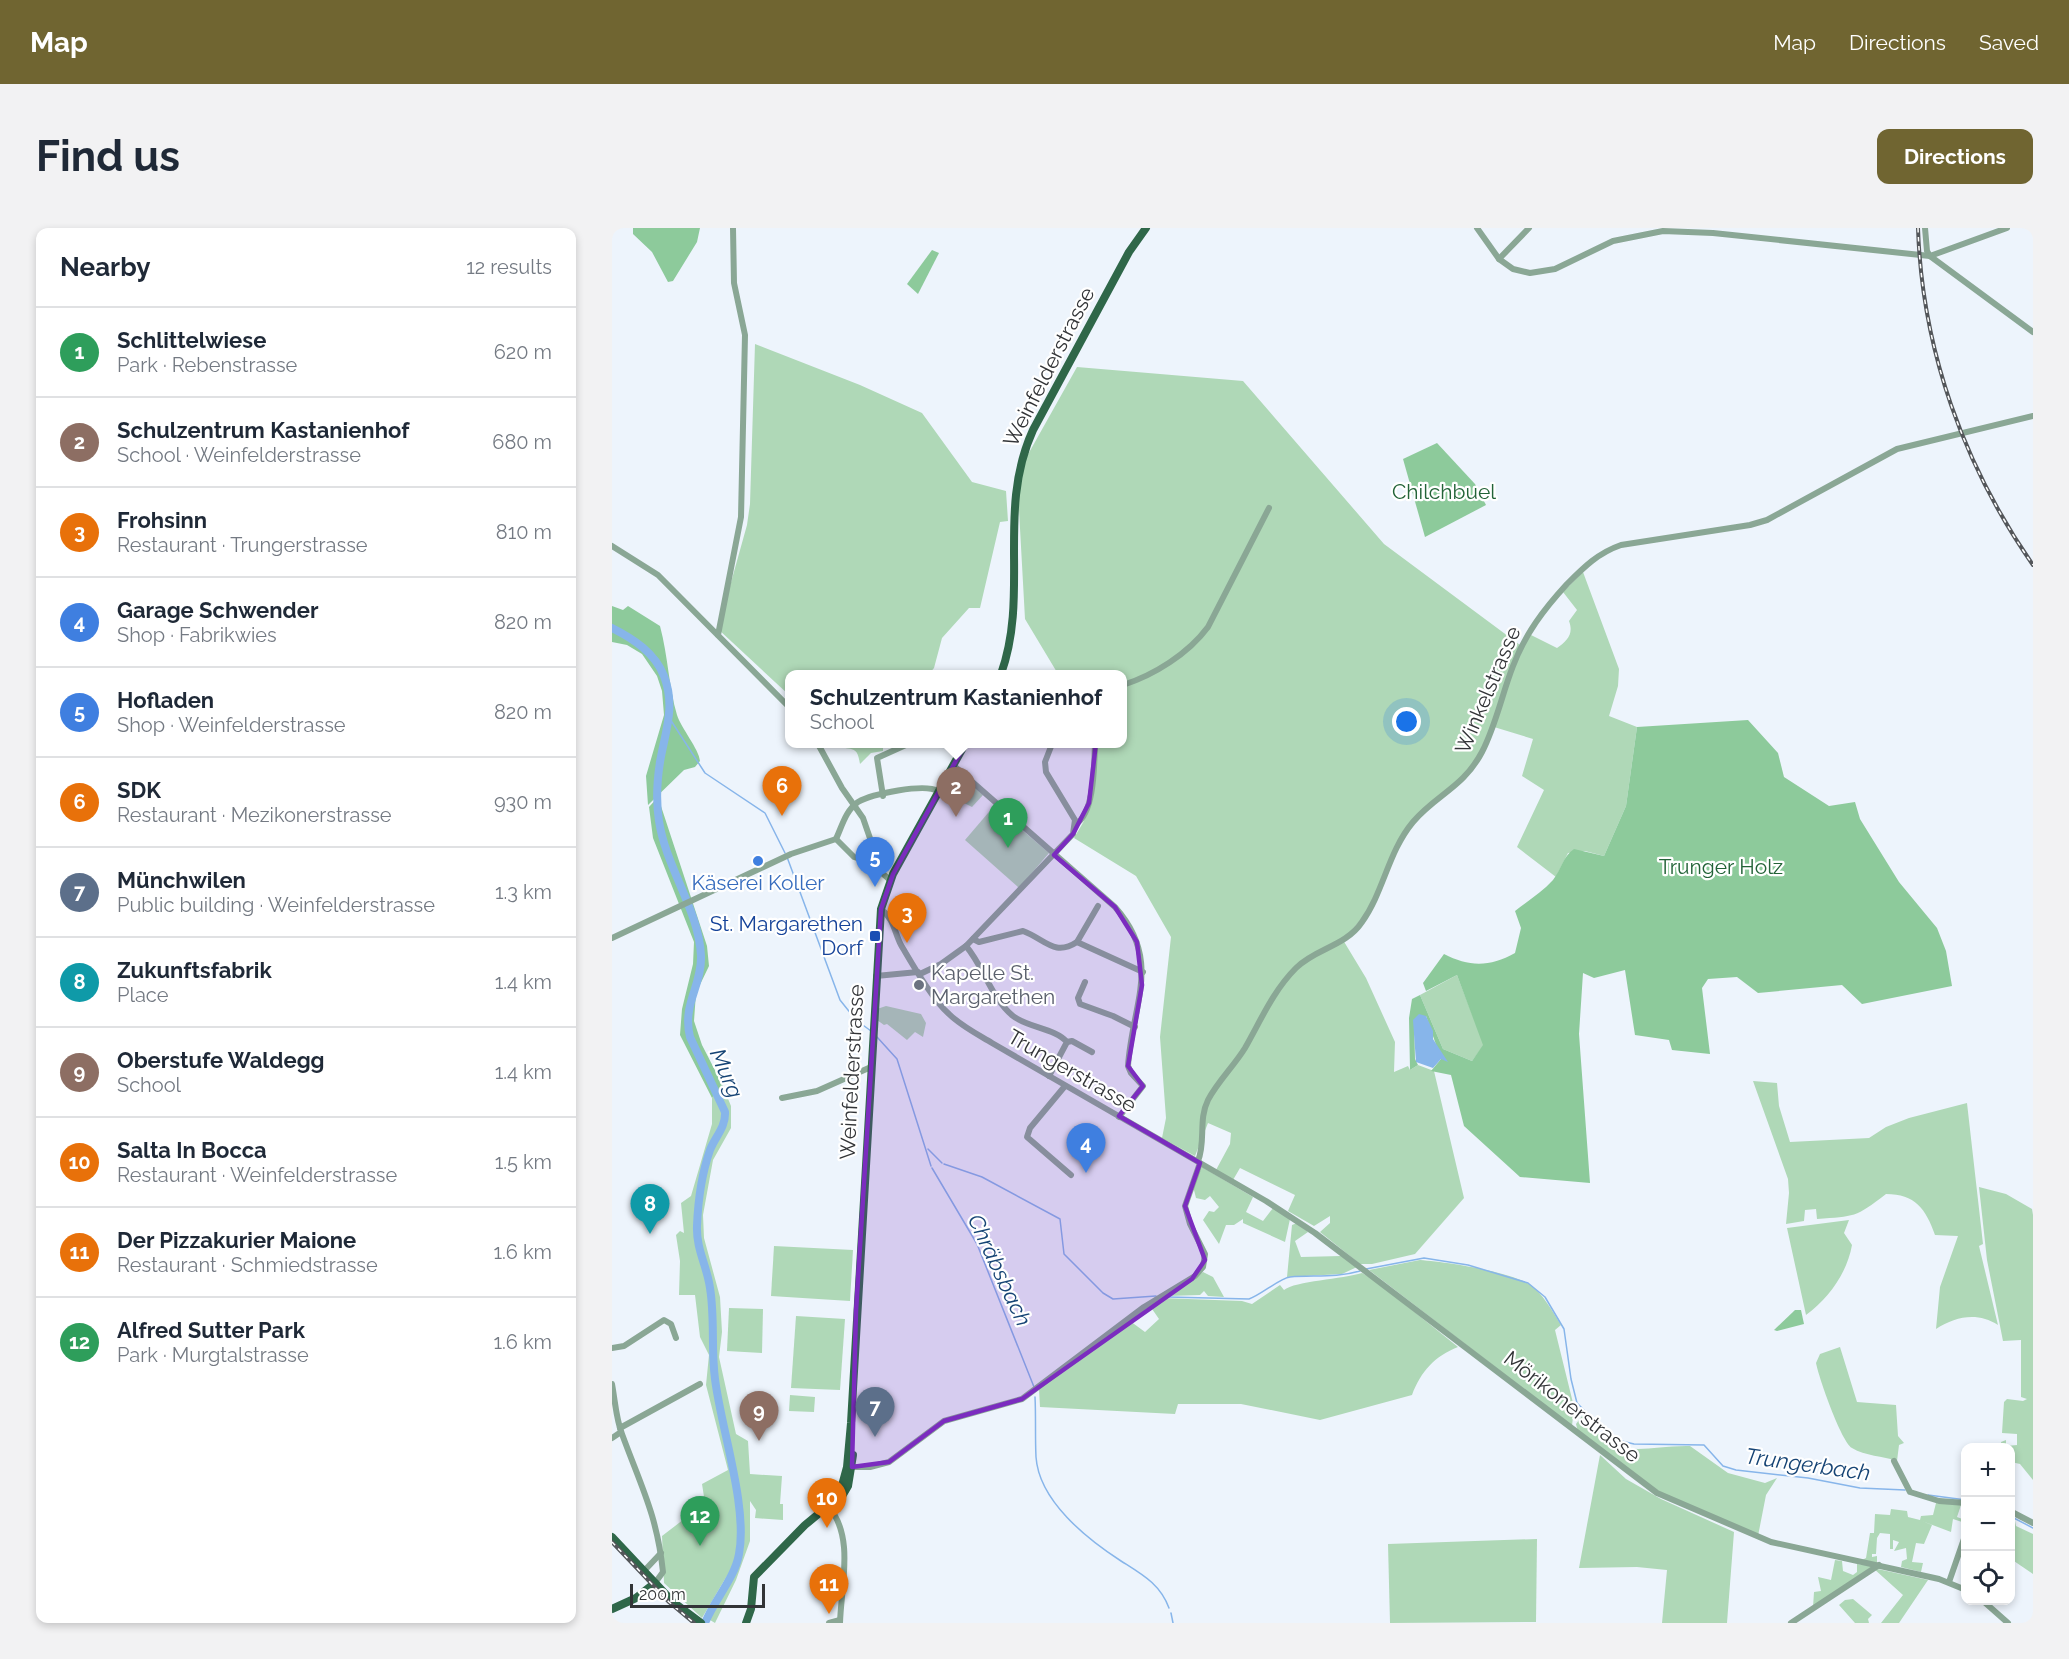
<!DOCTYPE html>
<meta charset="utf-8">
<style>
body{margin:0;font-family:Raleway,sans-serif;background:#f2f2f3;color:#1f2937}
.controls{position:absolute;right:18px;bottom:18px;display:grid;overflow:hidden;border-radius:12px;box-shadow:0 3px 9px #0003}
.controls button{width:54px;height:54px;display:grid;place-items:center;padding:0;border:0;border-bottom:2px solid #e0e1e3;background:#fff;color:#1f2937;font:30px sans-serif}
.scale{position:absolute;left:18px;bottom:15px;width:135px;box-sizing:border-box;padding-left:6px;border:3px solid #323437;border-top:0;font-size:16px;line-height:21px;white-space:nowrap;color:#323437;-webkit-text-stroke:4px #fff;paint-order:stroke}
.you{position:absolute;left:795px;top:494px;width:21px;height:21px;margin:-15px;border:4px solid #fff;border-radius:50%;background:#1a73e8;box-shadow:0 0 0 9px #1a73e833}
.badge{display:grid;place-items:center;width:39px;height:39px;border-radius:50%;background:#706531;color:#fff;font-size:20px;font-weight:700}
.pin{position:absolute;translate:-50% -50px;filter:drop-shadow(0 2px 3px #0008)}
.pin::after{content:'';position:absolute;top:32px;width:21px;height:18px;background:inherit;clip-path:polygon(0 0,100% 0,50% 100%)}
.popup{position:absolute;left:173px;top:442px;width:342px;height:78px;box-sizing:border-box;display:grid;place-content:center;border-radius:12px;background:#fff;filter:drop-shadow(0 2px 4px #0005);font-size:20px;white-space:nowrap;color:#747a83}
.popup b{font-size:22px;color:#1f2937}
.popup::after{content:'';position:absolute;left:50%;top:100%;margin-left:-12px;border:12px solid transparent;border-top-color:#fff}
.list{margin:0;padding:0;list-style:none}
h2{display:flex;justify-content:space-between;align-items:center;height:78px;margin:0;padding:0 24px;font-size:26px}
h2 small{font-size:20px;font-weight:400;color:#747a83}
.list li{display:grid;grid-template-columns:39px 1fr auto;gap:18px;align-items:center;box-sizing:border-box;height:90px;padding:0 24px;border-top:2px solid #e0e1e3}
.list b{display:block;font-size:22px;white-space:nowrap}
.list p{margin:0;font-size:20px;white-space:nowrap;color:#747a83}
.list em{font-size:20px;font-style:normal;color:#747a83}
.icon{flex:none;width:33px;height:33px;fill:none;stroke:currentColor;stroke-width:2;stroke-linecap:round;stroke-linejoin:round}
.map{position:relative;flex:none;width:1421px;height:1395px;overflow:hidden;border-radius:12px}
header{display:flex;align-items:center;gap:36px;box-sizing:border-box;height:84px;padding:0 30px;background:#706531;color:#fff}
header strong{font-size:28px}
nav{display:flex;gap:33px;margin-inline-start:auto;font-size:21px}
.intro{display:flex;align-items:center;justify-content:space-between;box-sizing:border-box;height:144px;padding:0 36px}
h1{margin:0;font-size:42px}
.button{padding:15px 27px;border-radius:12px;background:#706531;color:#fff;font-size:21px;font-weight:700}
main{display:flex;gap:36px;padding:0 36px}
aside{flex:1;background:#fff;border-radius:12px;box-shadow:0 3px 9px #0003}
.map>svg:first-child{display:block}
.green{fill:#afd8b7}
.forest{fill:#8dca9b}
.water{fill:#87b5ea}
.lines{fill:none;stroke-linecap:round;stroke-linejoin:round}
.stream{stroke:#87b5ea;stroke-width:1.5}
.river{stroke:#87b5ea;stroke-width:8}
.minor{stroke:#8aa795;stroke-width:6}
.major{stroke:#2f6749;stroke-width:8}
.rail-casing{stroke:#53565a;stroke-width:4}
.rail{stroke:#fff;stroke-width:1.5;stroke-dasharray:4.5;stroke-linecap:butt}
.marked{fill:#7b2cbf;fill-opacity:0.2;stroke:#7b2cbf;stroke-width:4.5;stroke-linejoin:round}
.shop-dot{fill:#3f7fe0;stroke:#fff;stroke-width:2}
.transit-dot{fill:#1a4fb4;stroke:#fff;stroke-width:2}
.worship-dot{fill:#6b7280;stroke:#fff;stroke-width:2}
.labels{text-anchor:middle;stroke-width:4.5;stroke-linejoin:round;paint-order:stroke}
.street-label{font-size:21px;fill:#323437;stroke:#fff}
.park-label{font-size:21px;fill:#226337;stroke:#fff}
.shop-label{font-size:21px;fill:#366cbe;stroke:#fff}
.transit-label{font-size:21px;fill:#164399;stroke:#fff;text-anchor:end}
.worship-label{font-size:21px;fill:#5b616d;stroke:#fff;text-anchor:start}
.water-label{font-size:22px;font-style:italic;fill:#164475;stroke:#fff}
</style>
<header>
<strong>Map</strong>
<nav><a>Map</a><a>Directions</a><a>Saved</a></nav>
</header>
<div class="intro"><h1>Find us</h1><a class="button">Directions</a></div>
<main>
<aside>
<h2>Nearby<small>12 results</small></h2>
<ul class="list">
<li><span class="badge" style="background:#2e9e5b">1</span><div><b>Schlittelwiese</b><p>Park · Rebenstrasse</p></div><em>620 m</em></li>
<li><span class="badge" style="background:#8d6e63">2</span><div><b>Schulzentrum Kastanienhof</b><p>School · Weinfelderstrasse</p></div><em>680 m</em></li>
<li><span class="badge" style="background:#e8710a">3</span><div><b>Frohsinn</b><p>Restaurant · Trungerstrasse</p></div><em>810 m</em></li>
<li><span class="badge" style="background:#3f7fe0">4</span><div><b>Garage Schwender</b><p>Shop · Fabrikwies</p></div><em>820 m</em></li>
<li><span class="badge" style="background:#3f7fe0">5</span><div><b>Hofladen</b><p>Shop · Weinfelderstrasse</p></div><em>820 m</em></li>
<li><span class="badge" style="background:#e8710a">6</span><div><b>SDK</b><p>Restaurant · Mezikonerstrasse</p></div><em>930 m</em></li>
<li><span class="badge" style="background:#5c6f8a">7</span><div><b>Münchwilen</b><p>Public building · Weinfelderstrasse</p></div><em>1.3 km</em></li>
<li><span class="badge" style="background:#0f9aa8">8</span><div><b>Zukunftsfabrik</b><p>Place</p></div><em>1.4 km</em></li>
<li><span class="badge" style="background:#8d6e63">9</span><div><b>Oberstufe Waldegg</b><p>School</p></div><em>1.4 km</em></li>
<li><span class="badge" style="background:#e8710a">10</span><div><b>Salta In Bocca</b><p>Restaurant · Weinfelderstrasse</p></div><em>1.5 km</em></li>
<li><span class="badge" style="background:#e8710a">11</span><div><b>Der Pizzakurier Maione</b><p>Restaurant · Schmiedstrasse</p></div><em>1.6 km</em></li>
<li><span class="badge" style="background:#2e9e5b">12</span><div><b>Alfred Sutter Park</b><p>Park · Murgtalstrasse</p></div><em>1.6 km</em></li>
</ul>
</aside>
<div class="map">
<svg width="1421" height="1395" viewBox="0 0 1421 1395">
<rect width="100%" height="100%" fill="#edf4fc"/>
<g class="green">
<polygon points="143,116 248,157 310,185 360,254 394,263 396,293 388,294 368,380 357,380 330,410 322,440 317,446 178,446 177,467 106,401 135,297 138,276"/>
<polygon points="465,139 631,153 772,316 908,417 873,515 855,545 798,596 752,688 731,712 754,750 783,814 782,844 796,838 798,842 806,837 822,843 852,970 803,1026 760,1036 748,1036 708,1004 718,995 718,988 702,998 676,983 683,967 628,940 621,952 604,942 618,916 619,905 596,895 583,928 550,910 554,890 548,809 559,709 524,648 462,610 472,593 484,516 511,516 511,446 446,446 413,391 405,246"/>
<path d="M971,344l36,97 -1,17 -9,30 28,11 -11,79 -22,50 -19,-5 -17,2 -12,24 -39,-30 27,-57 -22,-14 11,-37 -39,-12 16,-49 19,-44 28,14c10,-7 17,-14 12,-27l8,-11 -14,-18z"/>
<path d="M222,516h49v7l-12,2 -11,11c-3,-22 -10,-11 -26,-20z"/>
<polygon points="341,545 347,546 371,567 360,579 330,564"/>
<polygon points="382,578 437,625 407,660 353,612"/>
<polygon points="845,747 872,817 860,833 831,821 808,767"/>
<polygon points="274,778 309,786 314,795 311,809 303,804 295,812 275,796 272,797 265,792 265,781"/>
<path d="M1141,853l24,2 2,23 11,36 79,-4 17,-11 23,-9 58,-15 16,141 -4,2 19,79c-20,-13 -42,-9 -62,4l4,-42 18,-51 -23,-1c-9,-26 -20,-41 -49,-41 -31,24 -31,22 -69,25l-1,-10 -11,1 -1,11 -18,3 3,-31 -1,-14z"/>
<polygon points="110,856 119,878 119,900 101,932 91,987 92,1010 108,1069 110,1104 107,1129 124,1206 136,1213 138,1246 170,1248 168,1276 171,1276 171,1292 143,1290 144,1282 138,1273 138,1313 124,1352 103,1395 93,1389 116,1346 90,1390 52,1355 50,1308 93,1275 90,1256 116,1242 94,1157 97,1127 88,1109 83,1067 67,1067 68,1033 64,1007 68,1003 72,1005 69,975 79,968 100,896 100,870"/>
<polygon points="590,939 641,969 634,984 651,993 661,980 678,991 673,1014 631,995 631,991 622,997 614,997 607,1016 591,992 597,983 602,984 607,979 598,968 593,972 584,970 582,962 579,962"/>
<polygon points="1367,959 1394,966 1420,981 1421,987 1421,1252 1408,1236 1399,1234 1398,1220 1390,1219 1389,1214 1394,1212 1394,1218 1405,1217 1405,1206 1390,1205 1392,1174 1395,1171 1411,1173 1415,1171 1409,1169 1409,1112 1391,1113 1375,1032"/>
<path d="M1237,992l-5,13 8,12c-5,28 -23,53 -46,70l-19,-87z"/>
<polygon points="685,995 696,1004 683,1013 689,1029 729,1028 745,1039 730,1046 675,1049 680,997"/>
<polygon points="162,1018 241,1022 238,1073 159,1068"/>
<path d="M808,1032c26,2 87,11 109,24 13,8 24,28 32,41l-6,5 19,77 -2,19 -203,-156z"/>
<polygon points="591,1044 601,1049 612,1069 596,1068 592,1063 588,1067 555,1068"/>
<path d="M750,1045l14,8 82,66c-23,9 -37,24 -46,48l-92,25 -79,-16h-63l-3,10 -135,-7 -1,-18 91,-68 15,11 14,-13 -9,-13 11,-8 81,3 10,3 28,-19 4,5c11,-9 59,-11 78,-17z"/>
<polygon points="117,1080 151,1081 150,1125 115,1123"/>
<polygon points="184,1088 233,1091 228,1162 179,1160"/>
<path d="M1228,1119l17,55 39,3 2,31 6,7 -5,2 -2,16c-14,-5 -32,-5 -45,-13 -11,-7 -33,-70 -36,-85l4,-9z"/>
<polygon points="178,1167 203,1169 202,1184 177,1183"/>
<path d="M970,1188c37,48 59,29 108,30l38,27 37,10 12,-5 -11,17 -8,41 -99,-44 -81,-60 -2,-8z"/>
<polygon points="988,1227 1014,1251 1049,1271 1122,1304 1115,1395 1050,1395 1055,1342 1025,1339 967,1340"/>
<polygon points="1324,1275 1349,1277 1345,1289 1353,1292 1353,1295 1341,1291 1339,1304 1310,1293 1320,1297 1312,1316 1304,1315 1300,1334 1311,1335 1309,1344 1289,1339 1290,1333 1295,1331 1294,1320 1282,1323 1287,1314 1281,1312 1281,1321 1278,1321 1278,1306 1268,1305 1265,1310 1264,1326 1260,1326 1260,1329 1265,1328 1265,1335 1250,1332 1254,1330 1258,1305 1262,1305 1263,1286 1278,1287 1279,1281 1295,1283 1296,1289 1308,1292 1309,1288 1321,1287"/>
<polygon points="1399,1290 1403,1293 1404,1298 1421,1306 1421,1346 1399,1331 1401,1312 1399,1312"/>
<polygon points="925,1311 924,1394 778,1395 776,1316"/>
<polygon points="1223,1332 1230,1333 1231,1343 1241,1347 1245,1344 1245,1336 1261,1338 1201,1379 1202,1364 1209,1363 1206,1349 1219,1352"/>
<polygon points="1261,1340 1316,1352 1287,1395 1269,1395 1291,1367"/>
<polygon points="1241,1371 1260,1387 1256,1391 1257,1395 1243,1395 1227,1377 1233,1372"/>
</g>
<g class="forest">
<polygon points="21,0 88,0 85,14 61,53 56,54 40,24 21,6"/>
<polygon points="320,22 327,25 306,66 295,56"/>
<polygon points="825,215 863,256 874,277 813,309 791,231"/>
<path d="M0,378l11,4 5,-4 32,20c8,30 9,62 17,89 4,13 22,34 23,46l-5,6 -11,3 -36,35 -2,-29 18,-61 -2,-24 -5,-15 -15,-22 -15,-9 -15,-3z"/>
<path d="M1136,492l30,33 6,24 45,29 26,-4 5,17 39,63 38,46 9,23 6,35 -90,18 -20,-19 -84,8 -21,-16 -29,2 -6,9 8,66 -38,-4 -3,-10 -34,-5 -10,-65 -31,8 -11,-5 -4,61 11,149 -70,-6 -56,-51 -13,-51 -20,-4 10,-12 -15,-43 -12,4 1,39 3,6 -8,5 -1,-52 3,-19 8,-4 23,54 29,12 11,-16 -26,-70 -31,16 -3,-8 21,-29c25,13 46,13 71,-1l6,-25 -6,-17c13,-10 27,-19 38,-31 8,-10 10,-24 21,-31l30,7 22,-50 11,-79z"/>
<polygon points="46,569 95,718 97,738 84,765 82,793 90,817 110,856 100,870 68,807 70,781 81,736 82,714 41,610 37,579"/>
<polygon points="1183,1082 1189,1082 1192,1096 1165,1103 1162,1102"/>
</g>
<polygon class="water" points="807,786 814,788 821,803 821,811 836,834 829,831 821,840 804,834 801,792"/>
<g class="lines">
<g class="stream">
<polyline points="58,491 93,545 153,585 173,625"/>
<polyline points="175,629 228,772 244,792 259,803"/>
<polyline points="265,809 285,831 319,938"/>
<polyline points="316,921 330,935"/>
<polyline points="332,936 370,949 448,991 452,1026 491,1065 501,1071 544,1068"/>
<polyline points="320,940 365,1016 422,1159"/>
<polyline points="754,1041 812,1030 856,1037 916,1055 933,1069 952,1101 959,1151 965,1175 1001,1211 1022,1216 1092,1217 1111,1238 1124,1242 1196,1250 1248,1260 1293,1262"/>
<path d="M556,1069l81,2c12,-4 31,-21 41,-22 24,-2 46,1 70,-6"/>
<path d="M423,1169c1,20 0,40 1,60 3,44 51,82 85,104 22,14 39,23 48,47"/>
<polyline points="1316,1267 1354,1272"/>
<polyline points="1398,1288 1421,1300"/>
<polyline points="559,1385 561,1395"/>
</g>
<path class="river" d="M0,400c22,11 43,25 52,48 12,31 1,56 -4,86 -3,19 -4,40 -1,59 7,47 40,89 42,135 1,30 -19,48 -11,81l35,75c1,15 -10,25 -15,38 -8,23 -12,51 -13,76 -1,23 10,40 13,62 5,30 1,61 5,91 6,49 33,128 24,175 -4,24 -25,46 -34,69"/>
<g class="minor">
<polyline points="865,0 887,31 901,41 918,45 943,41 1001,13 1051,3 1101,5 1318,28 1421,104"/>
<polyline points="1313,0 1315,23 1318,28"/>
<polyline points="1318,28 1395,0"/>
<polyline points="887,31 917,0"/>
<polyline points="0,318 46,347 178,480"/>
<polyline points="106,407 129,289 133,107 122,55 121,0"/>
<path d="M511,457c31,-10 65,-31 85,-58l61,-119"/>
<polyline points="206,516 230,560 251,590 270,645 278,652"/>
<path d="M341,537l162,142c48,54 17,97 13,159l3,7 12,13 -24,31"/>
<polyline points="271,568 265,530 296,516"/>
<path d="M464,596c19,-12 18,-60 19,-80"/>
<path d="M224,611c6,-13 10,-29 22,-37 14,-8 66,-19 80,-11"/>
<polyline points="224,611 242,629 267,637"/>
<path d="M269,681c13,10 13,22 20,36 12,20 31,54 48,69 12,12 28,20 43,29l274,158 49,32 342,260 114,49 168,37 27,11"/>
<polyline points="0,710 179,626 224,611"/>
<path d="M361,711l6,3 44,-11c22,8 31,26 54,11l66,30"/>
<polyline points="465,714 486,678"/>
<path d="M354,718c18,21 25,52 47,70 15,12 42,12 54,26l-18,34"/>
<polyline points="308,746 329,736 354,718 461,606 463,592 434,544 433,534 440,516"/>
<polyline points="264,748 306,744"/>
<polyline points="473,754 466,770 468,776 501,788 523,799"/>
<polyline points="455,814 460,813 480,824"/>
<polyline points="453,858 418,900 415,909 459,947"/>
<polyline points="170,870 205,863 259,839"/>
<path d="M586,933c8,-19 0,-41 10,-61 10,-19 26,-34 37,-52 16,-28 28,-57 51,-80 20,-20 49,-21 66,-46 22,-31 26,-70 51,-100 24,-28 50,-34 69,-70 14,-27 20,-58 31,-86 12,-32 31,-57 54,-82 17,-17 31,-31 54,-39l129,-20 17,-5 130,-71 136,-33"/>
<polyline points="0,1120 12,1118 52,1092 59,1096 64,1110"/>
<path d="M0,1156c3,16 4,35 10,50 19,52 35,81 41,138l-8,11"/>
<polyline points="8,1200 88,1156"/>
<polyline points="0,1210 9,1204"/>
<polyline points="1282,1233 1298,1264 1327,1273 1354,1275"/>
<polyline points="237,1239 258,1239 277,1234 332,1193 410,1171 532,1079 583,1048 591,1039 593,1026 578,996 573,978 588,935"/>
<path d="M216,1278c27,30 13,80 12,117"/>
<polyline points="1398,1283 1421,1295"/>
<polyline points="32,1343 49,1325"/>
<polyline points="1337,1354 1354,1305"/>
<polyline points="1370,1372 1396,1395"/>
<polyline points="217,1395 228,1392"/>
<polyline points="1179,1395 1267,1337"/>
</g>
<g class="major">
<path d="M389,446c29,-81 -5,-163 32,-244l96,-178 17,-24"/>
<polyline points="229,1270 236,1258 241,1227"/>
<polyline points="0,1309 61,1374 89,1395"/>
<polyline points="0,1381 24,1370 43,1355"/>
<polyline points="134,1395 139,1381 142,1349 193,1297 216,1278 229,1261 235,1239 239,1195 269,681 281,646 353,516"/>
</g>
<g class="rail-casing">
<g id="rail">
<path d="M1306,0c4,122 46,238 115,337"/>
<polyline points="0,1314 57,1374 82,1395"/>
</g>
</g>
<use href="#rail" class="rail"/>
</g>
<path class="marked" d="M490,463l-13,112 -16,31 -19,21 61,52 22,35 5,43 -14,81 15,20 -24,30 81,47 -15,43 20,54 -13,19 -170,120 -78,22 -55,41 -37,5 4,-156 25,-402 12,-35 80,-144 6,3 87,-38z"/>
<circle class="shop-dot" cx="146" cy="633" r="6"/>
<rect class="transit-dot" x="257" y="702" width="12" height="12" rx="3"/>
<circle class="worship-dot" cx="307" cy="757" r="6"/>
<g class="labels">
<g class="street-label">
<text transform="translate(437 139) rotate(-63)" y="7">Weinfelderstrasse</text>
<text transform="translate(876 462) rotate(-67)" y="7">Winkelstrasse</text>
<text transform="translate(460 843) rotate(30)" y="7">Trungerstrasse</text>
<text transform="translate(240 844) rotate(-87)" y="7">Weinfelderstrasse</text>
<text transform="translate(960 1179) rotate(38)" y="7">Mörikonerstrasse</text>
</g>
<g class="park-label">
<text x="832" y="271">Chilchbuel</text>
<text x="1109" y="646">Trunger Holz</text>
</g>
<g class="shop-label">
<text x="146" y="662">Käserei Koller</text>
</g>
<g class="transit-label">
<text x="251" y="703">St. Margarethen<tspan x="251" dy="24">Dorf</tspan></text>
</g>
<g class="worship-label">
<text x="319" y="752">Kapelle St.<tspan x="319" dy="24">Margarethen</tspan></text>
</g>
<g class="water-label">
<text transform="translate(115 845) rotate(67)" y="8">Murg</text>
<text transform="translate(388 1042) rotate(65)" y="8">Chräbsbach</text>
<text transform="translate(1196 1236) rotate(8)" y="8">Trungerbach</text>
</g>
</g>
</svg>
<div class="controls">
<button>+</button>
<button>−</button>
<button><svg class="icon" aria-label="locate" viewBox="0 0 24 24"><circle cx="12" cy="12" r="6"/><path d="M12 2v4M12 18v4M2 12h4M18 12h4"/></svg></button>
</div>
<div class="scale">200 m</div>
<div class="you"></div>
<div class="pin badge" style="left:396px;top:620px;background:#2e9e5b">1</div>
<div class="pin badge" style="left:344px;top:589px;background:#8d6e63">2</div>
<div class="popup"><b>Schulzentrum Kastanienhof</b>School</div>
<div class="pin badge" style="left:295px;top:715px;background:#e8710a">3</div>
<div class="pin badge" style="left:474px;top:945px;background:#3f7fe0">4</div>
<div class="pin badge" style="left:263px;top:659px;background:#3f7fe0">5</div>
<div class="pin badge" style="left:170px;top:588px;background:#e8710a">6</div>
<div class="pin badge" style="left:263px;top:1209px;background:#5c6f8a">7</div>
<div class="pin badge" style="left:38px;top:1006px;background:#0f9aa8">8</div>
<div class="pin badge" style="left:147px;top:1213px;background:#8d6e63">9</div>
<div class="pin badge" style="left:215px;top:1300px;background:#e8710a">10</div>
<div class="pin badge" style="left:217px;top:1386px;background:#e8710a">11</div>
<div class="pin badge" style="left:88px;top:1318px;background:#2e9e5b">12</div>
</div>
</main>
